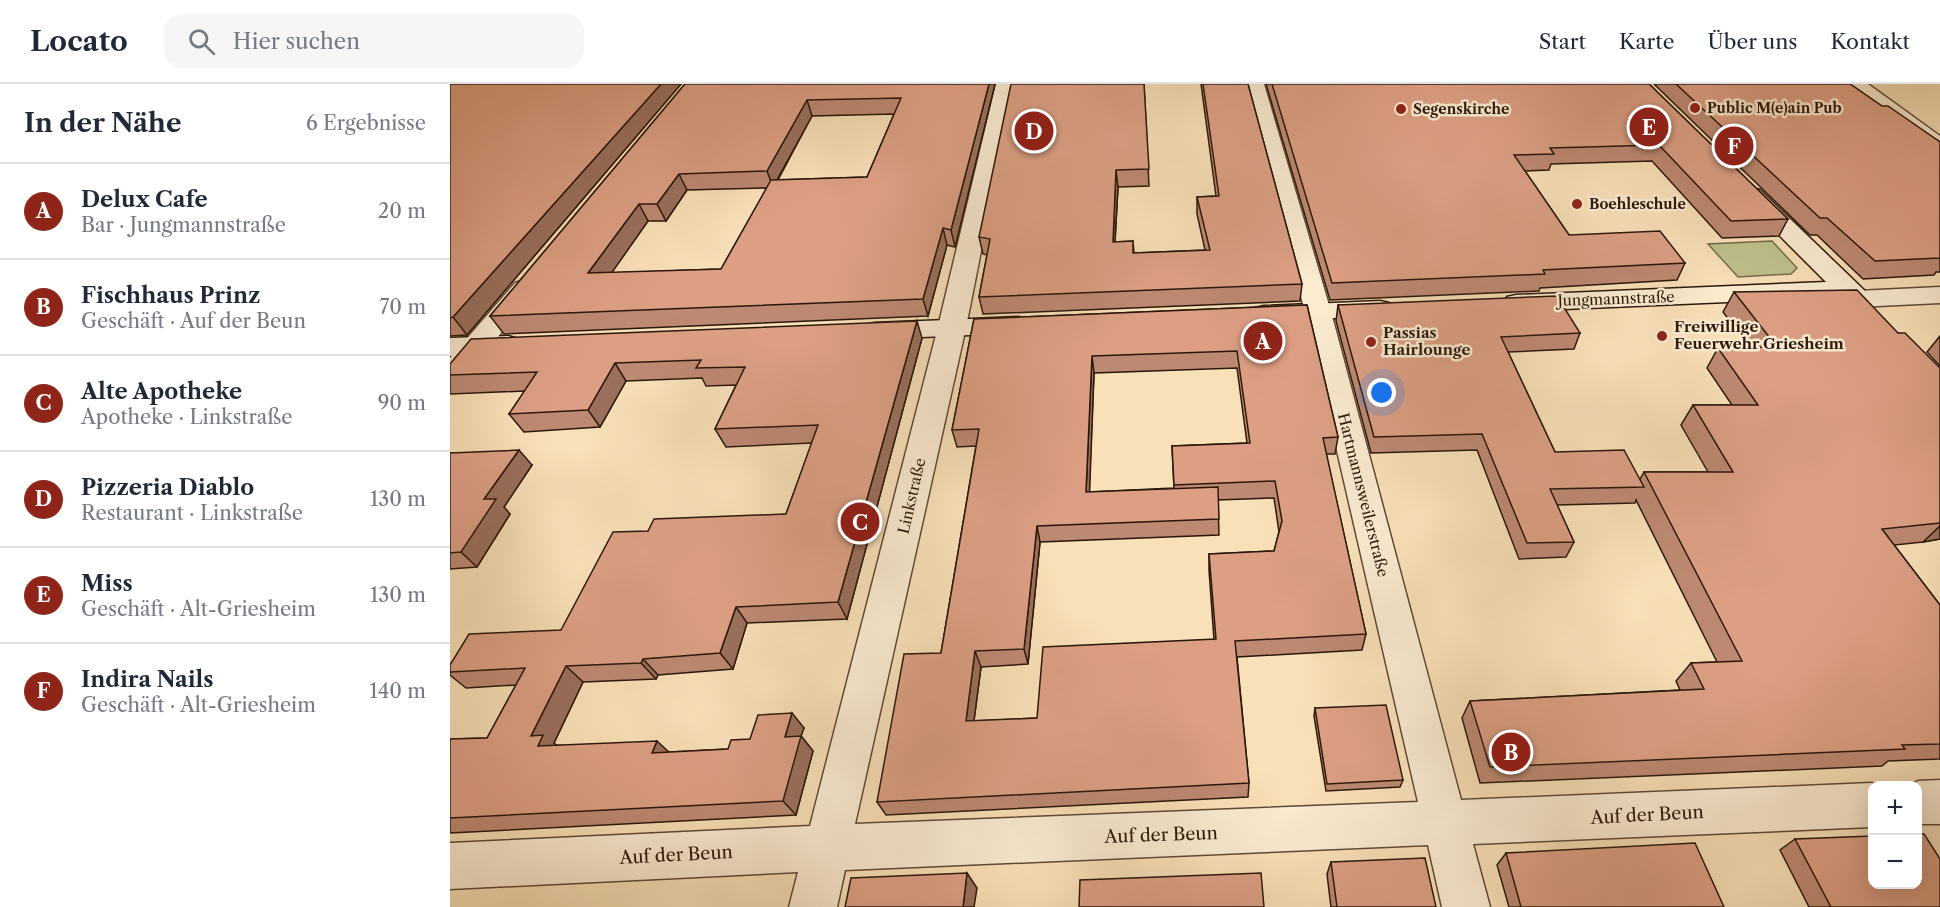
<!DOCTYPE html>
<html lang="de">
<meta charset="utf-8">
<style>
body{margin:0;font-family:"Libre Caslon Text",serif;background:#f6f6f7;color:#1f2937}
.controls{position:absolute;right:18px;bottom:18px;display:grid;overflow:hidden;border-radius:12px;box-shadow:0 6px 24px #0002}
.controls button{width:54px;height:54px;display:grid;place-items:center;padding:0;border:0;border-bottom:2px solid #e0e1e3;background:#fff;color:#1f2937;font:30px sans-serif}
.you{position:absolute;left:932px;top:309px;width:21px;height:21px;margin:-15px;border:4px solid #fff;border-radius:50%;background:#1a73e8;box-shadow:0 0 0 9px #1a73e833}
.badge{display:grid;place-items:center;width:39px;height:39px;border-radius:50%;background:#8f2418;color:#fff;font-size:20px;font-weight:700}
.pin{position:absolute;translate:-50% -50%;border:3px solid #fff;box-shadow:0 2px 6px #0006}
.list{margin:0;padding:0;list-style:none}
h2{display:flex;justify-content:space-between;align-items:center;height:78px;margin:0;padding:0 24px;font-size:26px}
h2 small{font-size:20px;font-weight:400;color:#747a83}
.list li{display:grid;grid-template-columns:39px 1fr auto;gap:18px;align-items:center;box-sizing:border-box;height:96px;padding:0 24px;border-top:2px solid #e0e1e3}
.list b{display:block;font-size:22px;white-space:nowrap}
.list p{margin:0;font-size:20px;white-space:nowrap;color:#747a83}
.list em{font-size:20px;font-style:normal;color:#747a83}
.icon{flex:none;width:33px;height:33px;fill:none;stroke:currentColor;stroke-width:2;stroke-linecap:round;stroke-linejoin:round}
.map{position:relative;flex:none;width:1490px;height:823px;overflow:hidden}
header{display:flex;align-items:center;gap:36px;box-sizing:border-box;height:84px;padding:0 30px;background:#fff;border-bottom:2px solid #e0e1e3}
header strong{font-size:28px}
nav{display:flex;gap:33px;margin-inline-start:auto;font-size:21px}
.search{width:420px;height:54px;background:#f6f6f7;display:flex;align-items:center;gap:15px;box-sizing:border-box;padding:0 21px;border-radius:18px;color:#747a83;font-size:22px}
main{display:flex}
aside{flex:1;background:#fff}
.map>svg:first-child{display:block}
.green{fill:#bfc18d;stroke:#766c4c;stroke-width:1.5}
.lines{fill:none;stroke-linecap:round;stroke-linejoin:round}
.street-casing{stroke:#5f4a36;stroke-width:3}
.secondary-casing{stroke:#2c180a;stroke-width:3}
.street{fill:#faebd1;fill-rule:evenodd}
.secondary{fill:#faebd1;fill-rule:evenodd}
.wall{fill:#bd8972;stroke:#2c180a;stroke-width:1.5;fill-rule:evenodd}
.shaded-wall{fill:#9a6f5c;stroke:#2c180a;stroke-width:1.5}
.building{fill:#dc9f84;stroke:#2c180a;stroke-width:1.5;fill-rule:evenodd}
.poi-dot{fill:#8f2418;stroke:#faebd1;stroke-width:2}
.labels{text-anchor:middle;stroke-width:5;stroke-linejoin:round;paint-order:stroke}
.far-poi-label{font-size:14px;font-weight:bold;fill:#2c180a;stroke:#faebd1;text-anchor:start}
.street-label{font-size:15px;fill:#2c180a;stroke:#faebd1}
.poi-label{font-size:15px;font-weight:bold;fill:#2c180a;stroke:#faebd1;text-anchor:start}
.near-street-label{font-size:18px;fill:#2c180a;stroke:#faebd1}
</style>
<header>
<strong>Locato</strong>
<div class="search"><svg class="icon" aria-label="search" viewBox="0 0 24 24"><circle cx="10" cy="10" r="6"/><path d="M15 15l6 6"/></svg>Hier suchen</div>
<nav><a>Start</a><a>Karte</a><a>Über uns</a><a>Kontakt</a></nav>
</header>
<main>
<aside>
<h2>In der Nähe<small>6 Ergebnisse</small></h2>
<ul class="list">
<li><span class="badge">A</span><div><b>Delux Cafe</b><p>Bar · Jungmannstraße</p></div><em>20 m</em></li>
<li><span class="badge">B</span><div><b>Fischhaus Prinz</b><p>Geschäft · Auf der Beun</p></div><em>70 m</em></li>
<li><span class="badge">C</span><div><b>Alte Apotheke</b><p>Apotheke · Linkstraße</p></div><em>90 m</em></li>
<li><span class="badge">D</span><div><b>Pizzeria Diablo</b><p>Restaurant · Linkstraße</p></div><em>130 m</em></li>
<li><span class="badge">E</span><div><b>Miss</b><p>Geschäft · Alt-Griesheim</p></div><em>130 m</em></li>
<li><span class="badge">F</span><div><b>Indira Nails</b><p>Geschäft · Alt-Griesheim</p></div><em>140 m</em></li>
</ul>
</aside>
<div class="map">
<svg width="1490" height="823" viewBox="0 0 1490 823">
<rect width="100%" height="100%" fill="#f8e0b8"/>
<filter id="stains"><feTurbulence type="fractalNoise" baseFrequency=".00333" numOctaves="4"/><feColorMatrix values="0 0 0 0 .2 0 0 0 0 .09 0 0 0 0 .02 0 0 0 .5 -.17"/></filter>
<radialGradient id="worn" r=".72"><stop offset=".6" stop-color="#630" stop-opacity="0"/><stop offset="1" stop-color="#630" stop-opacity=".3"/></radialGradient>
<polygon class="green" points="1322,157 1347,184 1341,190 1288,193 1258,160"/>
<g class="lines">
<g class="street-casing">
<g id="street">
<polygon points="546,0 564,0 516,243 405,740 968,718 855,228 796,0 814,0 881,228 1011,716 1422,699 1427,702 1422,702 1422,743 1023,760 1040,823 992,823 978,761 395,786 387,823 339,823 348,788 0,805 0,759 360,742 488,243"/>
<polygon points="1397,0 1418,0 1490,52 1490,68 1483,66"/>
<polygon points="74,196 83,199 87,204 10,300 0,302 0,274 65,199"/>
<polygon points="1490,203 1490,219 1407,223 1398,221 1394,215 1398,209 1407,207"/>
<polygon points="1490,696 1490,740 1468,740 1468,702 1458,702 1468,697"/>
</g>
</g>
<g class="secondary-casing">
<g id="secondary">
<path d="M1302,104l8,2 105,101 4,6 -4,6c-10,2 -16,2 -24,-6l-325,14 -9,-2 -4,-6 4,-6 9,-2 310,-13 -82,-82 -3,-5 3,-5z"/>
<polygon points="930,217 939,219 943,225 939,231 814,238 805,236 801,230 805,224 814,222"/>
<polygon points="568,233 578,235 581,241 578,247 568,249 424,255 414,253 410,247 414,241 424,239"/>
<polygon points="58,252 68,255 72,261 68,267 58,270 0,272 0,254"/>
</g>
</g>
<use href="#street" class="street"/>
<use href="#secondary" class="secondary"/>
</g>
<g class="wall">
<polygon points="0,0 231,0 17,251 0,252"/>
<path d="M235,0h310l-40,163 -8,-2 -19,71 -424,18 -14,-18zM444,30l-27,63 -89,3 34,-64zM317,104l-46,81 -110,4 37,-52h18l21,-31z"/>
<polygon points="694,0 699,102 668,103 665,158 683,157 684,169 755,166 747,130 747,113 766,112 751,0 798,0 852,200 850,217 533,230 529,213 537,171 533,170 529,153"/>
<polygon points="816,0 1199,0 1338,135 1329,152 1272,154 1202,77 1101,80 1099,86 1075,87 1119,151 1235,179 1227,196 1090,204 1089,207 880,216"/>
<polygon points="1204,0 1400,0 1432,22 1490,58 1490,188 1486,188 1484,191 1413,195 1367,151 1360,151"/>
<polygon points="1284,208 1448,249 1490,284 1490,455 1473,458 1444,461 1490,521 1490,675 1438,677 1432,682 1030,699 1012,634 1020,617 1230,606 1226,597 1241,579 1267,578 1186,416 1185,419 1107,421 1124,458 1116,473 1069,475 1027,366 921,369 886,237 888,221 1130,249 1124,265 1058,268 1105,368 1190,395 1194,388 1258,388 1231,341 1243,321 1282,321 1257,284 1268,264 1300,263 1273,228"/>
<path d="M857,221l31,132 -3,17h-9l40,180 -4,16 -125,7 12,126 -1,14 -362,18 -9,-13 64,-149 35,-207 -19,1 -5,-17 22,-111zM787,284l10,75 -75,3 2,42 -85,4 5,-119zM824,414l5,34 -5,19 -65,3v16l5,70 -177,78 -63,3 7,-54 47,-3 12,-122 179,-7 -1,-35z"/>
<polygon points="1490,252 1490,282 1477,268"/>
<polygon points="472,254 397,535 297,539 283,585 208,591 206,595 133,598 104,659 106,661 219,668 278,665 300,655 354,644 351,652 363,667 346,731 0,749 0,655 37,654 66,601 16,604 0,591 0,581 111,546 198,447 336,430 362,359 276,363 265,345 286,301 256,302 252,294 176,297 150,343 74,348 59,330 75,307 0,310 0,280"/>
<polygon points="0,369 82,381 54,423 60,430 27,483 0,485"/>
<polygon points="865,624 953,696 950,703 876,707 864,632"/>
<polygon points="1345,755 1490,823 1359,823 1330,766"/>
<polygon points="1056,769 1274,823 1059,823 1047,781"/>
<polygon points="881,778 986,823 881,823 877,790"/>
</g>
<g class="shaded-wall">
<polygon points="211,0 231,0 17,251 3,233"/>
<polygon points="539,0 545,0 505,163 501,146"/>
<polygon points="357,16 362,32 323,103 317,87"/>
<polygon points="666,86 668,103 664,175 663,158"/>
<polygon points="229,90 237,106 216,137 207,120"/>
<polygon points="189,120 198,137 149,207 138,189"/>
<polygon points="493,144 497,161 478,232 473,215"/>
<polygon points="467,237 472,254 397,535 388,518"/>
<polygon points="642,272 644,289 639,424 636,408"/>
<polygon points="165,279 176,297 150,343 138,326"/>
<polygon points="69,366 82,381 54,423 60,430 27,483 11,468 34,415"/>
<polygon points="587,442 590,458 578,580 574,565"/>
<polygon points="1490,442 1490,455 1473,458"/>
<polygon points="286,523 297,539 283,585 270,569"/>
<polygon points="525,567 531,583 522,651 516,637"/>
<polygon points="193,575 208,591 206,595 191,579"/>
<polygon points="116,582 133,598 104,659 112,666 88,662 81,652"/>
<polygon points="342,629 354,644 351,652 363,667 346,731 333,717 335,653"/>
<polygon points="207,657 223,672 202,669"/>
<polygon points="517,789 527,804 524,823 513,823"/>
</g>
<g class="building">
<polygon points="0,0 211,0 3,233 0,234"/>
<path d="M235,0h304l-38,146 -8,-2 -20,71 -433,17zM451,14l-34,79 -96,3 -50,89 -133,4 51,-69h18l22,-30 88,-3 40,-71z"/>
<polygon points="561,0 694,0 699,85 666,86 663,158 683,157 683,169 760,166 747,113 769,112 753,0 798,0 852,200 529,213 540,155 529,153"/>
<polygon points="822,0 1199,0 1338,135 1281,137 1209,61 1100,64 1104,70 1064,71 1119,151 1210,147 1235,179 1093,186 1095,190 882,199"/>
<polygon points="1226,0 1400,0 1432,22 1438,22 1490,58 1490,174 1425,177 1377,134 1370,134"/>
<polygon points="1407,206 1448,249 1455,249 1490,284 1490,439 1432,445 1490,521 1490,660 1452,661 1455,665 1040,683 1020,617 1254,605 1241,579 1292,577 1194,388 1283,388 1243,321 1308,321 1268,264 1327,263 1284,208"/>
<polygon points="1107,212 1130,249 1051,253 1105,368 1174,366 1194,403 1100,405 1124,458 1077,459 1032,350 924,353 888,221"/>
<path d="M857,221l31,132 -15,1 43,196 -131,7 14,142 -372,19 27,-148 37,-1 38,-224 -27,1 22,-111zM787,267l13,92 -78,3 2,39 101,-4 7,40 -8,30 -65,3 7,85 -173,8 -6,71 -71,3 9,-70 49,-2 13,-123 182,-7 -1,-32 -132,5 6,-136z"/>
<polygon points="467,237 388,518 286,523 270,569 193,575 191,579 116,582 81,652 93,651 88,662 207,657 202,669 278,665 281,656 300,655 308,631 342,629 335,653 351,652 333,717 0,734 0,655 37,654 75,584 0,588 0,581 19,550 111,546 163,448 198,447 204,435 336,430 368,341 265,345 295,283 246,284 251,276 165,279 138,326 59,330 87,288 0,291 0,280 21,255"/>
<polygon points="69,366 34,415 46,415 11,468 0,469 0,369"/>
<polygon points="936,621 953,696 877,700 865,624"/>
<polygon points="1467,750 1474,750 1490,775 1490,823 1381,823 1345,755 1422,752 1422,801 1467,801"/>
<polygon points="1245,759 1274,823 1071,823 1056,769"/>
<polygon points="975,774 986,823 887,823 881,778"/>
<polygon points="517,789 513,823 395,823 401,794"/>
<polygon points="811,789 814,823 629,823 630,796"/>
</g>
<g class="poi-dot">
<circle cx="1245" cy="24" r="6"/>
<circle cx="951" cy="25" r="6"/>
<circle cx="1127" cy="120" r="6"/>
<circle cx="1212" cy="252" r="6"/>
<circle cx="921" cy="258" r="6"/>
</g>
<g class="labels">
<g class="far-poi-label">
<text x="1257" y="29">Public M(e)ain Pub</text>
<text x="963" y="30">Segenskirche</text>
<text x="1139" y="125">Boehleschule</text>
</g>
<g class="street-label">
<text transform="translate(1166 215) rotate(-2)" y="5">Jungmannstraße</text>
<text transform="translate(913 411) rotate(76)" y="5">Hartmannsweilerstraße</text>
<text transform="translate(462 412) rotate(-77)" y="5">Linkstraße</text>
</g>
<g class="poi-label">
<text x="1224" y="248">Freiwillige<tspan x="1224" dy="17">Feuerwehr Griesheim</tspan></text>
<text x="933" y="254">Passias<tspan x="933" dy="17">Hairlounge</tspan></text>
</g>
<g class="near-street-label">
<text transform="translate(1197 731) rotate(-3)" y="6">Auf der Beun</text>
<text transform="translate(711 751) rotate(-2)" y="6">Auf der Beun</text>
<text transform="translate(226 771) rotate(-3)" y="6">Auf der Beun</text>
</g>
</g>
<rect width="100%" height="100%" filter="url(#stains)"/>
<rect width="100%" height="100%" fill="url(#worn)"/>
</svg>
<div class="controls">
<button>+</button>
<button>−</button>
</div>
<div class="you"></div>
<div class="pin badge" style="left:813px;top:257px">A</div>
<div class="pin badge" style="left:1061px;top:668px">B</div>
<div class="pin badge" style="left:410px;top:438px">C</div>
<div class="pin badge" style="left:584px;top:47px">D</div>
<div class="pin badge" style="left:1199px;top:43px">E</div>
<div class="pin badge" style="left:1284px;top:62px">F</div>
</div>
</main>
